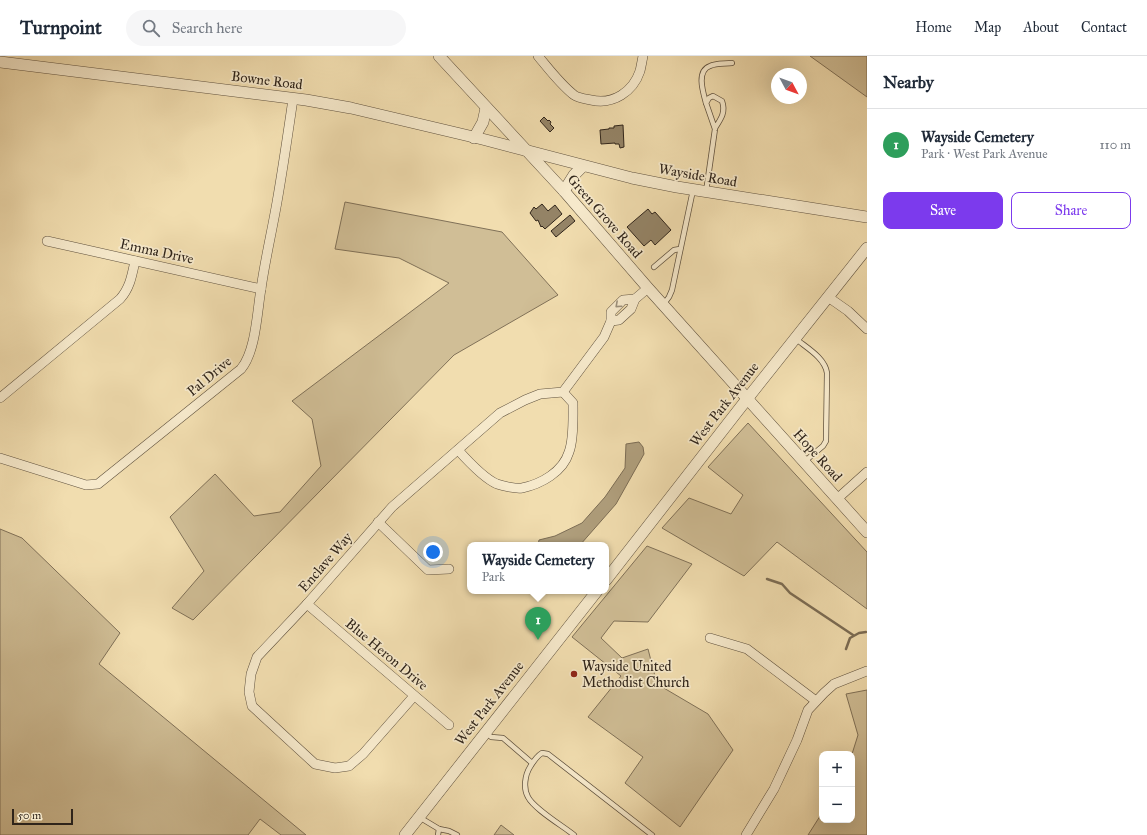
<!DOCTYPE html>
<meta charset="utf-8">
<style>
body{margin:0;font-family:"IM FELL Great Primer",serif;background:#f6f6f7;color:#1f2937}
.controls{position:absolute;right:12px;bottom:12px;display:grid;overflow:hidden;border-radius:8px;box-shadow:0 4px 16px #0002}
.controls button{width:36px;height:36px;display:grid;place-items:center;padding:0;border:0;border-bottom:1px solid #e0e1e3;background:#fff;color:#1f2937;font:20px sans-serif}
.compass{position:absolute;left:771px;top:12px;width:36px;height:36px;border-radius:50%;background:#fff;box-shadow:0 4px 16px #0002;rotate:131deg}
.scale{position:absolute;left:12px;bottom:10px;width:61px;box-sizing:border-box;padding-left:4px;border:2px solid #2f241a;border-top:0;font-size:11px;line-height:14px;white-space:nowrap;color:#2f241a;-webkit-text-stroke:3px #f6e9cb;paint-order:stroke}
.you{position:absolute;left:433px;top:496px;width:14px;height:14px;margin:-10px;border:3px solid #fff;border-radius:50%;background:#1a73e8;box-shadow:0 0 0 6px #1a73e833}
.badge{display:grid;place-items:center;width:26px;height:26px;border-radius:50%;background:#7c3aed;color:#fff;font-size:13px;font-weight:700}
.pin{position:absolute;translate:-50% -33px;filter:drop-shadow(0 1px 2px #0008)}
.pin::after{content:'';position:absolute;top:21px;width:14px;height:12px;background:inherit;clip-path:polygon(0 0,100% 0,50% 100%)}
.popup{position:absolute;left:467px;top:486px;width:142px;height:52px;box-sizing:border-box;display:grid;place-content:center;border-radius:8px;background:#fff;filter:drop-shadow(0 1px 3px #0005);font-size:13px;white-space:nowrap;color:#747a83}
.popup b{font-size:15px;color:#1f2937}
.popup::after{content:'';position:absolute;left:50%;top:100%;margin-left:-8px;border:8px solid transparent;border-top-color:#fff}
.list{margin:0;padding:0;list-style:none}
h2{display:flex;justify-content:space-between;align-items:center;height:52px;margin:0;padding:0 16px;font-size:17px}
h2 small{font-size:13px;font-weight:400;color:#747a83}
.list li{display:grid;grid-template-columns:26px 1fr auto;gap:12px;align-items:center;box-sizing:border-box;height:72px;padding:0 16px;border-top:1px solid #e0e1e3}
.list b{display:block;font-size:15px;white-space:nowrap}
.list p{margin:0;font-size:13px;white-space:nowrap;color:#747a83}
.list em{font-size:13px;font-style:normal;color:#747a83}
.actions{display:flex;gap:8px;padding:12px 16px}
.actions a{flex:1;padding:9px 0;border:1px solid #7c3aed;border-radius:8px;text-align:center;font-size:14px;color:#7c3aed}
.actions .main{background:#7c3aed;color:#fff}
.icon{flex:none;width:22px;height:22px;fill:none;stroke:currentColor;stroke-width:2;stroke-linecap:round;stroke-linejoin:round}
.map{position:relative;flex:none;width:867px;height:779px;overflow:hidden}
header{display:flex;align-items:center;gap:24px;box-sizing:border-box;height:56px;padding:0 20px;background:#fff;border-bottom:1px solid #e0e1e3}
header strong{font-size:19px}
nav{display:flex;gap:22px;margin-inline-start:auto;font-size:14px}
.search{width:280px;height:36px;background:#f6f6f7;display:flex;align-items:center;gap:10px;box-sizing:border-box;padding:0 14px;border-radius:22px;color:#747a83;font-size:15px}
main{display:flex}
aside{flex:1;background:#fff}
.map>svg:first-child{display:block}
.green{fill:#d0be96;stroke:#807158}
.water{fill:#af9e7c;stroke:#7c6d55}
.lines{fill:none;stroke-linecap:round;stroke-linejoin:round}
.stream{stroke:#7c6d55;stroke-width:2.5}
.building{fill:#948467;stroke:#2f241a}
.service-casing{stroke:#60523f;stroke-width:6}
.minor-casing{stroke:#60523f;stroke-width:10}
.tertiary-casing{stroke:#60523f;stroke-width:12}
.service{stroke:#f6e9cb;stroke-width:4.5}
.minor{stroke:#f6e9cb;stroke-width:9}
.tertiary{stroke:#f6e9cb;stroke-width:11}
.oneway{stroke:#9c907b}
.poi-dot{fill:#8f2418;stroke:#f6e9cb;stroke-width:1.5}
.labels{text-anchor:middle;stroke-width:3.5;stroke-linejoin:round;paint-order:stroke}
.street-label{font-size:14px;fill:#2f241a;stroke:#f6e9cb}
.poi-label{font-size:14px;fill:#2f241a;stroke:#f6e9cb;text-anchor:start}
</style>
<header>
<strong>Turnpoint</strong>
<div class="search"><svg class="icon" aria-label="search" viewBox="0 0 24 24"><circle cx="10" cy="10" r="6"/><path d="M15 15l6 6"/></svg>Search here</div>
<nav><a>Home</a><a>Map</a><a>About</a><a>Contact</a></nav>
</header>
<main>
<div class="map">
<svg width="867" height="779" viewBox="0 0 867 779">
<rect width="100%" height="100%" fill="#f1ddaf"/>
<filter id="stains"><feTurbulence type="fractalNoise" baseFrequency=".005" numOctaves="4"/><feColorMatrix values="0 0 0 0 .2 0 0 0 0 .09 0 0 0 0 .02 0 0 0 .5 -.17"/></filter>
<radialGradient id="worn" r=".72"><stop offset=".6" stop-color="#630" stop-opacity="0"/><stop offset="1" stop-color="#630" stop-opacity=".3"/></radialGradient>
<g class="green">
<polygon points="810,0 867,0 867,41"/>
<polygon points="345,146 502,176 558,239 454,299 193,564 172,552 204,515 170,461 215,418 254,460 280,456 321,410 312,363 292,345 449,227 399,202 335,193"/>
<polygon points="748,367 867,496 867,553 777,486 744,520 662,472 689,442 731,458 743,439 708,411"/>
<polygon points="0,473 22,482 120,577 99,608 306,779 281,779 260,763 248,779 0,779"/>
<polygon points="647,490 692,508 648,566 614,565 601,582 622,602 648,593 657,628 708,658 733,694 680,771 625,727 643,701 588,661 621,620 572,581"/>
<polygon points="867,634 867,779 808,779 822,757 822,764 852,764 852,698 858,679 846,638"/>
<polygon points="501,769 514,779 494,779"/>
</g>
<polygon class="water" points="639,386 643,391 644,398 616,448 580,489 538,489 539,484 555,480 582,467 605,441 625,412 626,388"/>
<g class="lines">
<g class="stream">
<polyline points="767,523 782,528 790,537 853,579"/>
<polyline points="846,593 850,582 859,577 866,576"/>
</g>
</g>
<g class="building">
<polygon points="544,61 548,65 549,64 551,66 550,68 554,72 550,76 540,65"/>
<polygon points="623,69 624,91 620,92 619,88 615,88 615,87 601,88 600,74 609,73 609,72 614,72 614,70"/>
<polygon points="542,148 548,155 555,149 562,158 545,173 542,170 541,171 538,164 536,165 530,157 534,151 536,153"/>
<polygon points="648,153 652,158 655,156 671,174 655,189 651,184 644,190 627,171"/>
<polygon points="570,159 575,165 556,181 551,175"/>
</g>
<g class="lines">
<g class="service-casing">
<g id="service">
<path d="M706,47c-3,-11 -10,-32 4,-37 6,-3 15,-2 22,-3"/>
<path d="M706,136l9,-63v-1c6,-9 11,-16 7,-27l-9,-5 -4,2 -3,5 9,26"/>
<polyline points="654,211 674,194 680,193"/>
<polyline points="663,249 669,241 672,234 693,134"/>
<path d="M796,283c11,9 29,19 31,34l-1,68 -3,5 -19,16"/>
<polyline points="487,677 491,681 503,682 532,707"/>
<polyline points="419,761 439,773 449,775 457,779"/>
<polyline points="438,779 439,773"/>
<path d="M574,779c-11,-9 -40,-26 -46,-38 -5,-9 -3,-22 2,-30 3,-5 7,-11 12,-14l6,1 104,81"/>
</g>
</g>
<g class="minor-casing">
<g id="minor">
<path d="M538,0c11,13 22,28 36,39 4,3 12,4 17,5 22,5 42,-8 49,-29 1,-4 2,-10 3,-15"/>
<polyline points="47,185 261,233"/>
<polyline points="828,241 848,255 867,273"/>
<polyline points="611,265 619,264 631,253 635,243 648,232"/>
<path d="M0,342l120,-99c10,-11 12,-24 15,-38"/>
<path d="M458,394c9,10 27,29 39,34 6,2 19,5 25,4 19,-4 41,-16 47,-36 5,-13 4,-35 4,-49l-10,-11"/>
<path d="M0,402l86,27 12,-1 143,-115c15,-18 16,-57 20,-80 4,-29 11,-58 16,-87 6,-34 11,-69 16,-103"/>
<polyline points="837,443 867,416"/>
<polyline points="378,466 428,514 449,513"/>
<polyline points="307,548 449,669"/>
<polyline points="710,582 747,593 816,645"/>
<polyline points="414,640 363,698 349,710 335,712 315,708 252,650 249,636 251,618 257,601 307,548 392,451 500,357 525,344 540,338 563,336 604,281 611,265 611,256 623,244 635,243"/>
<polyline points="746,779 774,733 797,684 808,654 824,637 834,628 867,615"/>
</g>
</g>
<g class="tertiary-casing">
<g id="tertiary">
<polyline points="439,0 564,135 648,232 867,476"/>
<polyline points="0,6 306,44 351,52 482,83 632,122 677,131 867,161"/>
<polyline points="474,82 483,66 486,52"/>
<polyline points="564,135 574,119 583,110"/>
<polyline points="606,524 747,343 867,192"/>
<polyline points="405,779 597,535"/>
</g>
</g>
<use href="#service" class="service"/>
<use href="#minor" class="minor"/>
<use href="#tertiary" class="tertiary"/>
</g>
<defs><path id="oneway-chevron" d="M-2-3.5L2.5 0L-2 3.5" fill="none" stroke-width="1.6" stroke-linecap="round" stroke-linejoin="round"/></defs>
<use class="oneway" href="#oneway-chevron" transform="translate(618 249) rotate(138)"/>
<circle class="poi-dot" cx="574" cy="618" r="4"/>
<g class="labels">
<g class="street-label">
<text transform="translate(267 24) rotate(7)" y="5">Bowne Road</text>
<text transform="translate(698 119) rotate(10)" y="5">Wayside Road</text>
<text transform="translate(605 160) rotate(49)" y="5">Green Grove Road</text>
<text transform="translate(157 195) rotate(12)" y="5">Emma Drive</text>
<text transform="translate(209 320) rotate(-40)" y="5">Pal Drive</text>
<text transform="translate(724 348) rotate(-52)" y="5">West Park Avenue</text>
<text transform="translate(818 399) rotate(48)" y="5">Hope Road</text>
<text transform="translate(325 506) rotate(-49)" y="5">Enclave Way</text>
<text transform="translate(387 598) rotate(40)" y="5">Blue Heron Drive</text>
<text transform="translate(489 647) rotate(-52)" y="5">West Park Avenue</text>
</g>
<g class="poi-label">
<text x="582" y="615">Wayside United<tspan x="582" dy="16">Methodist Church</tspan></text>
</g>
</g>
<rect width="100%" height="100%" filter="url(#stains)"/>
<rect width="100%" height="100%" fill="url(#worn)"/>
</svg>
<div class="controls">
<button>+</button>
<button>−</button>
</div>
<svg class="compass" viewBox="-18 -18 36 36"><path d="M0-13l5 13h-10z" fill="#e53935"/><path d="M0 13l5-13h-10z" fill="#747a83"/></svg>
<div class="scale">50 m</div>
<div class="you"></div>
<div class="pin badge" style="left:538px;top:584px;background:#2e9e5b">1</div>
<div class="popup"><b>Wayside Cemetery</b>Park</div>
</div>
<aside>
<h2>Nearby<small></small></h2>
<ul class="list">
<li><span class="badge" style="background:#2e9e5b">1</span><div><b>Wayside Cemetery</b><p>Park · West Park Avenue</p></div><em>110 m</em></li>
</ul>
<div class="actions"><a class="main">Save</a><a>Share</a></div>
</aside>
</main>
